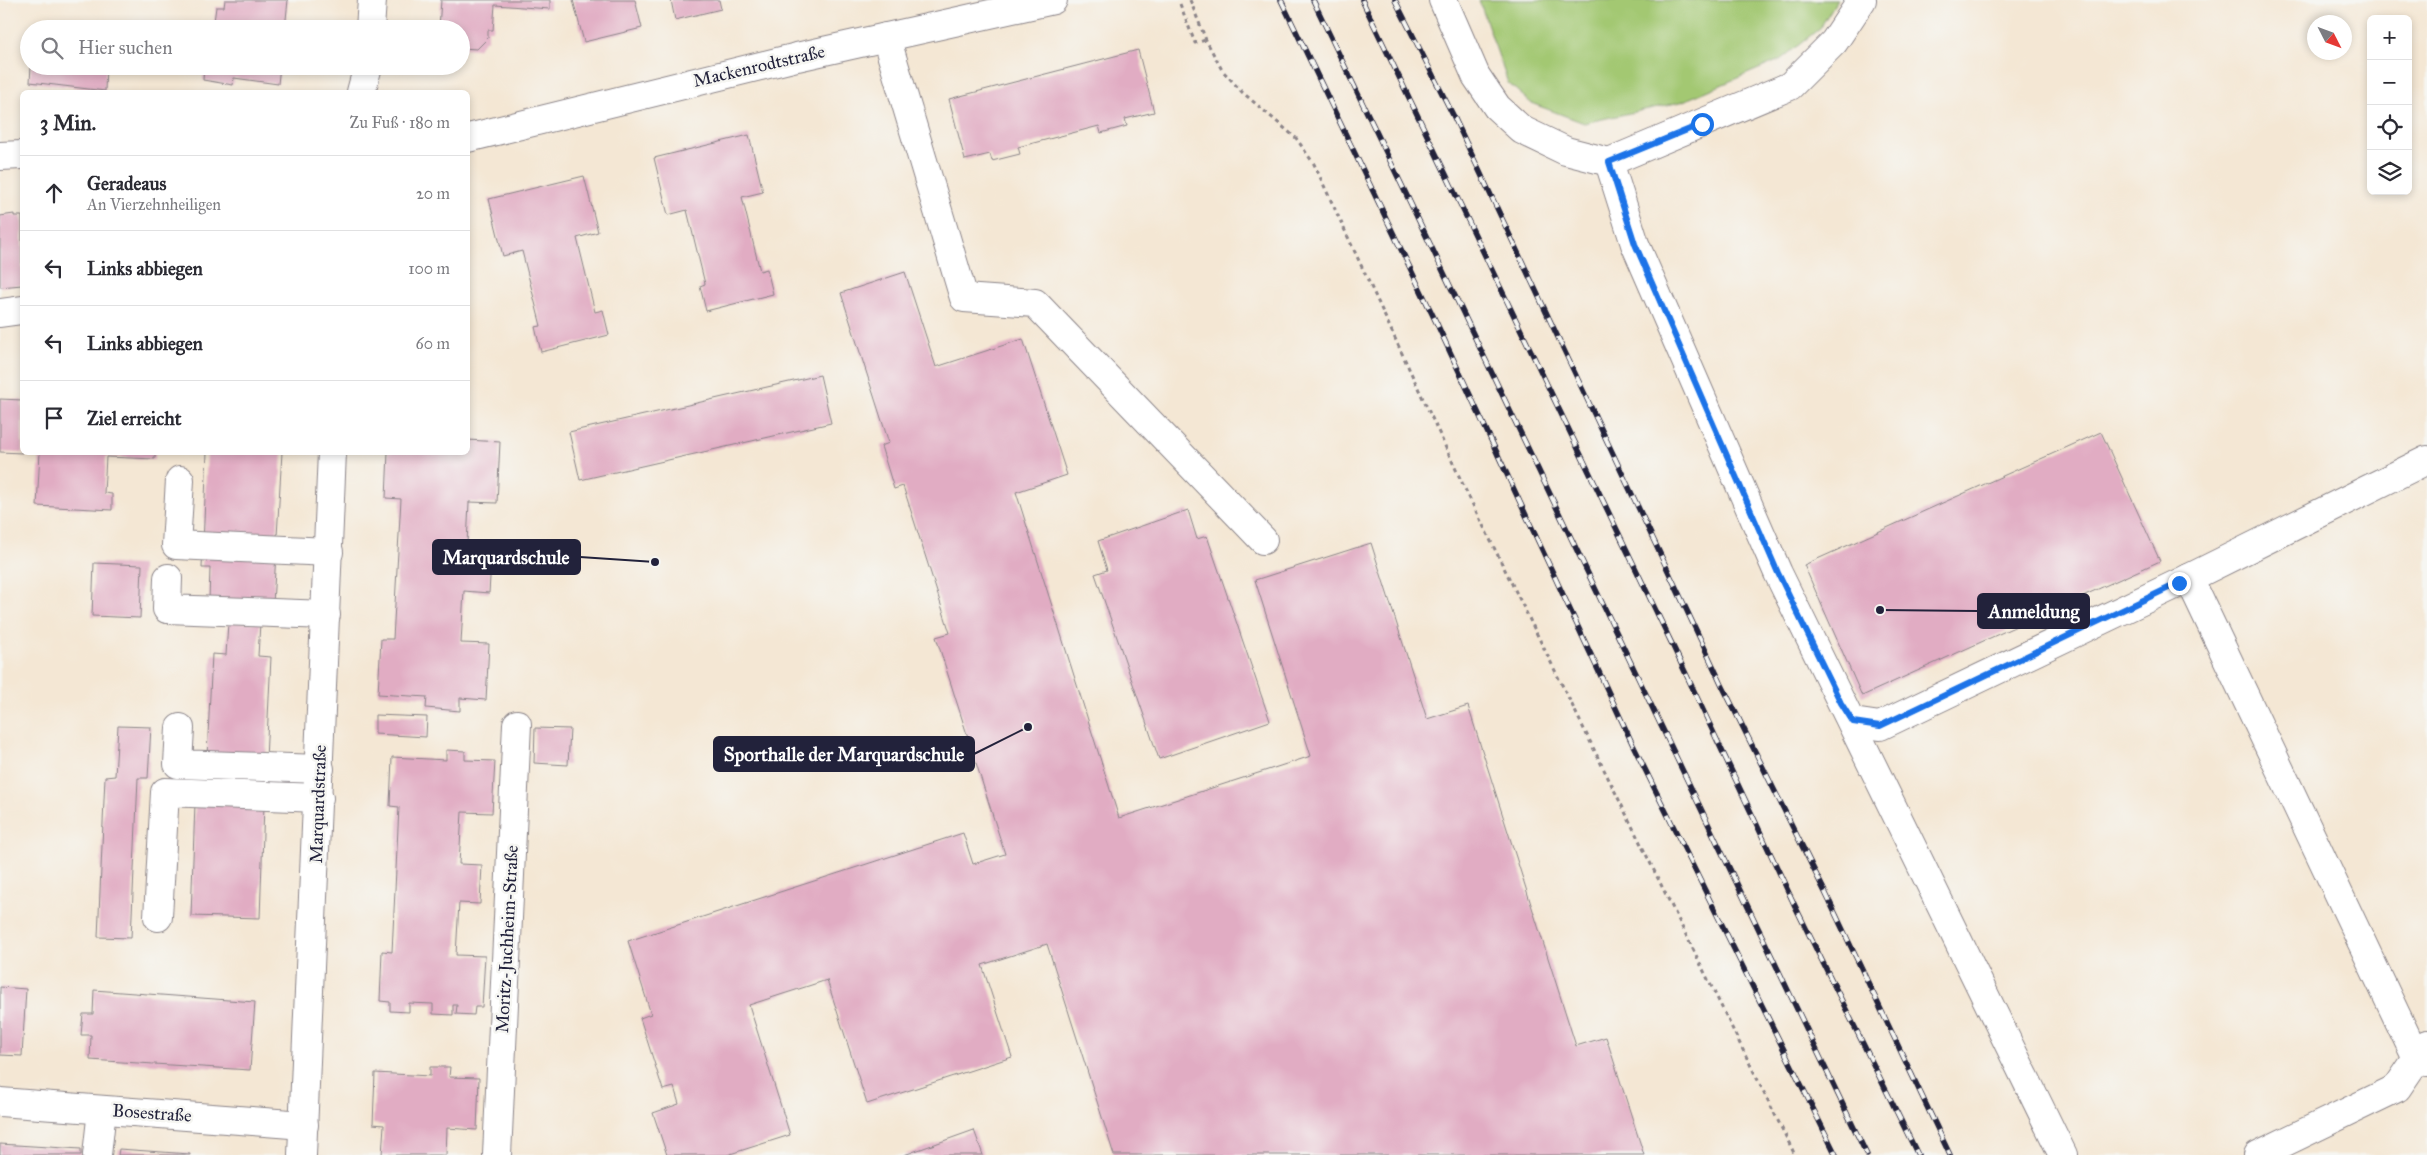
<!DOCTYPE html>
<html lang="de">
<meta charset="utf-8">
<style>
body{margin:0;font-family:"IM FELL Great Primer",serif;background:#f7f7f7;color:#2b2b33}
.controls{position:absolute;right:15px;top:15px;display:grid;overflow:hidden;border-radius:8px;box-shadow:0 2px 8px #0003}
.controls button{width:45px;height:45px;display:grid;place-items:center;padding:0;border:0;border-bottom:1px solid #e1e1e2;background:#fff;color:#2b2b33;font:25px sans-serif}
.compass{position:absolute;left:2307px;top:15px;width:45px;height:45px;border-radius:50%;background:#fff;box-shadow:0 2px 8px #0003;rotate:132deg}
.stop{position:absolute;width:15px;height:15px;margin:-11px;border:4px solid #1a73e8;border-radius:50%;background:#fff}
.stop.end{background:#1a73e8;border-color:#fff;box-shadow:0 1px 5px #0008}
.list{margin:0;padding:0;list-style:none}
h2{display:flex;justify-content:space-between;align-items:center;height:65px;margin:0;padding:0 20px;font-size:21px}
h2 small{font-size:16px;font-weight:400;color:#7c7c81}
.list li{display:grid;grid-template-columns:32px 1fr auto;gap:15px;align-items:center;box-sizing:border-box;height:75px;padding:0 20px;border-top:1px solid #e1e1e2}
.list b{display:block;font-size:19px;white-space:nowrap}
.list p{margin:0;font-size:16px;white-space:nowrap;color:#7c7c81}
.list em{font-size:16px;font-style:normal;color:#7c7c81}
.icon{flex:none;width:28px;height:28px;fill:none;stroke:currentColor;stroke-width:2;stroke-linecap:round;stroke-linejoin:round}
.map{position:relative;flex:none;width:2427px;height:1155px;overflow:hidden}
.search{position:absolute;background:#fff;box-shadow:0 2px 8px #0003;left:20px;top:20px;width:450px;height:55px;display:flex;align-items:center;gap:12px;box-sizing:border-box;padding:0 18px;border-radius:28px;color:#7c7c81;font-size:19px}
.panel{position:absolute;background:#fff;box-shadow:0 2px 8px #0003;left:20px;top:90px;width:450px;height:365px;border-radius:8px}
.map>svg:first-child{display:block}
.green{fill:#a3c872;stroke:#627556}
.building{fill:#e1acc3}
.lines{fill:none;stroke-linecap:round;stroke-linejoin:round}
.minor-casing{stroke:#8b8488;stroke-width:30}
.path{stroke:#8b8488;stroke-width:3;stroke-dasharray:4 4;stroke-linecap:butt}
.minor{stroke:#fff;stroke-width:28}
.rail-casing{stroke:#22223b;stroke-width:5.5}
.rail{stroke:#f6f6f2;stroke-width:4;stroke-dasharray:11;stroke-linecap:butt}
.route{stroke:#1a73e8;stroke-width:6}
.labels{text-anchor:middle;stroke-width:5;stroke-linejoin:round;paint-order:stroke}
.street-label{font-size:18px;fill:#22223b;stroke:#f6f6f2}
.leader{fill:none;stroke:#22223b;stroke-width:2}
.callout-dot{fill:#22223b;stroke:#f6f6f2;stroke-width:2}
.callout{fill:#22223b;stroke:#22223b;stroke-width:2}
.callout-label{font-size:19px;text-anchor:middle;font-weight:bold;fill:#fff}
</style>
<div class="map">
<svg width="2427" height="1155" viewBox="0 0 2427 1155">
<rect width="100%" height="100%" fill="#f6f6f2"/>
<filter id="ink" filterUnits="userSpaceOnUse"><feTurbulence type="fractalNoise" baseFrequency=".02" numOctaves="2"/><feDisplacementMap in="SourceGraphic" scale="10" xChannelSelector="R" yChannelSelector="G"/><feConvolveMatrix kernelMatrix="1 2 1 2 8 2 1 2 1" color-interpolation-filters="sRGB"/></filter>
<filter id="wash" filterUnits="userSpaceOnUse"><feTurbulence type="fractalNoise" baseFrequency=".0096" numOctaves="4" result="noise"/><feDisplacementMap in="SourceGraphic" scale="20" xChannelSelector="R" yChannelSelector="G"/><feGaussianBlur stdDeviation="1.12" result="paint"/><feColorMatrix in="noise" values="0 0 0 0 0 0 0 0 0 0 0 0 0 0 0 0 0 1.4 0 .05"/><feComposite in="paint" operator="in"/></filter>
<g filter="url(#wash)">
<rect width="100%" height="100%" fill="#f4e7d4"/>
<polygon class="green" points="1479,0 1837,0 1820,28 1780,60 1681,102 1584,123 1531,103 1508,83"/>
<g id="blocks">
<g class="building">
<polygon points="225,0 288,0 285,29 213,29 216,7 224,7"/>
<polygon points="441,0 550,0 550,9 495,5 493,30 488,30 488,38 477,49 461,48 461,29 439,28"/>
<polygon points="573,0 635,0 642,28 584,42"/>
<polygon points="671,0 719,0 721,9 675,20"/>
<polygon points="1138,50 1154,112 1125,119 1127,126 1101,133 1099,126 1018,147 1020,154 992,161 990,154 965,160 949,99"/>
<polygon points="31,66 106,66 105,91 30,82"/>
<polygon points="204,66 280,66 278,84 234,78 233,85 203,80"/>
<polygon points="749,135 763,192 742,197 760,271 767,269 773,294 706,311 700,286 705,284 687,210 668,215 654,158"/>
<polygon points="584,176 598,232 577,238 595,312 603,310 609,335 541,352 535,327 541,326 522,251 503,256 489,199"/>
<polygon points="14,214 14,216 22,216 22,285 0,287 0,216"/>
<polygon points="905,272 936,367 1023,339 1067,475 1016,492 1119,818 1311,756 1255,580 1371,543 1427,719 1468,706 1576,1046 1606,1037 1644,1155 1114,1155 1047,944 982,965 1012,1057 867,1104 827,980 749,1005 790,1135 727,1155 667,1155 653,1113 679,1104 674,1087 663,1090 640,1018 651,1014 628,941 963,833 973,864 1005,854 936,637 950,633 903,486 894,489 881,446 889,443 841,293"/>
<polygon points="820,375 831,423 580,480 569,432"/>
<polygon points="0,399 22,400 22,453 0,452"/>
<polygon points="2101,432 2160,561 1862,696 1804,565"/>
<polygon points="468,440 500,442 497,503 469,502 467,544 492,545 489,593 464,591 461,643 489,644 486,700 460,698 460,711 426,708 427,697 378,694 381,639 393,639 401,499 386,498 388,452 468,452"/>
<polygon points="40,452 155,452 155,459 106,457 104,493 112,494 112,510 37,506"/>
<polygon points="207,452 282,452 273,604 209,601 210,568 202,568"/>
<polygon points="1188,510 1197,539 1207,536 1270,721 1159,759 1095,574 1107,570 1098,541"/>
<polygon points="94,563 142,565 140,618 92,616"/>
<polygon points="228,622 260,623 258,656 271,657 266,759 207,756 212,654 226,655"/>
<polygon points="375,715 427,717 426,737 375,734"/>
<polygon points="118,726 151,727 148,778 138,778 131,938 98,937 105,777 115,776"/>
<polygon points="535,728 570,729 568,765 534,763"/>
<polygon points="446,750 465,751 465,760 495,761 492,813 462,812 459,864 482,865 480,904 459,903 456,955 485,956 482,1007 475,1007 474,1015 456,1014 457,1005 453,1005 453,1015 433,1014 433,1004 409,1003 409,1012 390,1011 390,1002 380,1001 382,951 392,952 399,807 390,806 392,757 446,760"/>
<polygon points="195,803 264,805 260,918 191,916"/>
<polygon points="0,987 26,989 22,1056 0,1055"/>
<polygon points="94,990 255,1002 250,1070 90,1060 91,1035 81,1035 83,1014 93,1014"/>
<polygon points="430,1067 450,1067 449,1077 479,1078 477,1130 447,1128 446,1155 382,1155 384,1125 373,1124 375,1073 430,1076"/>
<polygon points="974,1130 983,1155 904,1155"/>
<polygon points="0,1144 81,1149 81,1155 0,1155"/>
<polygon points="119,1149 190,1154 190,1155 118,1155"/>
</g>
</g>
</g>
<g filter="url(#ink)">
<use href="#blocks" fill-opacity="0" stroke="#8b8488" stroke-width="1"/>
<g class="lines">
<g class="minor-casing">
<g id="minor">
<polyline points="1443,0 1476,76 1497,107 1522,130 1566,151 1609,162 1790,86 1834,42 1862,0"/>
<polyline points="370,29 372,0"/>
<polyline points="886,37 964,298 1035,303 1263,540"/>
<polyline points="361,92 368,66"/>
<polyline points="468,138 797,57 1053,0"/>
<polyline points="0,156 22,155"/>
<polyline points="1609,162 1635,244 1778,573 2063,1155"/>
<polyline points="0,313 22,310"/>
<polyline points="180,480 176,545 329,552"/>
<polyline points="168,578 167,609 326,615"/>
<polyline points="2189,578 2417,1059 2427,1062"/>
<polyline points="1853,722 1880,726 2179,583 2427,460"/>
<polyline points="180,728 178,764 320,769"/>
<polyline points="158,917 165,792 319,798"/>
<polyline points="0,1102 304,1125"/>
<polyline points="97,1155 102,1110"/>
<polyline points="302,1155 332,452"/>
<polyline points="497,1155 517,724"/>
<polyline points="2258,1155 2397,1088 2427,1044"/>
</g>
</g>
<g class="path">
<polyline points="1190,0 1206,40 1222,70 1242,92 1296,138 1314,164 1465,489 1795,1155"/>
<polyline points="1180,4 1195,43 1206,40"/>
</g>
<use href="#minor" class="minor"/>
<g class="rail-casing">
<g id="rail">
<polyline points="1281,0 1437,324 1633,745 1836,1155"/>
<polyline points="1313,0 1867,1155"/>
<polyline points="1362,0 1671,642 1795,906 1918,1155"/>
<polyline points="1395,0 1454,117 1722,685 1826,894 1950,1155"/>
</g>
</g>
<use href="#rail" class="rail"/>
</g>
</g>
<g class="lines" filter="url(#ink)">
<polyline class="route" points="1702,124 1609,162 1635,244 1778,573 1841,703 1853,722 1880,726 2179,583"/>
</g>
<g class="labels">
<g class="street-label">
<text transform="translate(759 66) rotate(-13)" y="6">Mackenrodtstraße</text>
<text transform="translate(318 804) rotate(-88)" y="6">Marquardstraße</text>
<text transform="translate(507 939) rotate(-87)" y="6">Moritz-Juchheim-Straße</text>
<text transform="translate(152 1113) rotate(4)" y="6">Bosestraße</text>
</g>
</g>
<path class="leader" d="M655 562L580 557M1880 610L1978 611M1028 727L974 754"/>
<g class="callout-dot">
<circle cx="655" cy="562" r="5"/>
<circle cx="1880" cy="610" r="5"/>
<circle cx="1028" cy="727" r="5"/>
</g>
<g class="callout">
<rect x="433" y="540" width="147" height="34" rx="5"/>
<rect x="1978" y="594" width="111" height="34" rx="5"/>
<rect x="714" y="737" width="260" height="34" rx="5"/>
</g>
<g class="callout-label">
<text x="506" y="564">Marquardschule</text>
<text x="2034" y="618">Anmeldung</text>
<text x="844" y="761">Sporthalle der Marquardschule</text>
</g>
</svg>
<div class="controls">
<button>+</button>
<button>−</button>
<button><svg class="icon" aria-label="locate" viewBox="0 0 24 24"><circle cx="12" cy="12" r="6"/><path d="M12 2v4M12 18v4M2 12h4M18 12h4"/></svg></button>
<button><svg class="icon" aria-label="layers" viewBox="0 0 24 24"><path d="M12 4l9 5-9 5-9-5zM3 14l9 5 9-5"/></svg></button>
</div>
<svg class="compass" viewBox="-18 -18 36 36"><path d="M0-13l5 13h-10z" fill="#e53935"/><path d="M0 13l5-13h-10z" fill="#7c7c81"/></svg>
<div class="stop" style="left:1702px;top:124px"></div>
<div class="stop end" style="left:2179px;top:583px"></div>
<div class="search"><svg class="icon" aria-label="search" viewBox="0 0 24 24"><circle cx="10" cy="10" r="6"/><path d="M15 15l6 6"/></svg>Hier suchen</div>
<section class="panel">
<h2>3 Min.<small>Zu Fuß · 180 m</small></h2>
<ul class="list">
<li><svg class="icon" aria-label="ahead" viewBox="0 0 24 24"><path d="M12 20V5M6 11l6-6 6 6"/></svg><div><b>Geradeaus</b><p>An Vierzehnheiligen</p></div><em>20 m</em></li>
<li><svg class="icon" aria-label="left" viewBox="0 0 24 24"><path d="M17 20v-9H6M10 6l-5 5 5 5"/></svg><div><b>Links abbiegen</b></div><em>100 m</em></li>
<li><svg class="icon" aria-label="left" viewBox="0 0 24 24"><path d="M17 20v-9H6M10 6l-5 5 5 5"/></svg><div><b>Links abbiegen</b></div><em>60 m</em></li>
<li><svg class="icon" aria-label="arrive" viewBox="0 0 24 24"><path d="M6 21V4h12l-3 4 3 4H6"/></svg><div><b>Ziel erreicht</b></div></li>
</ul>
</section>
</div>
